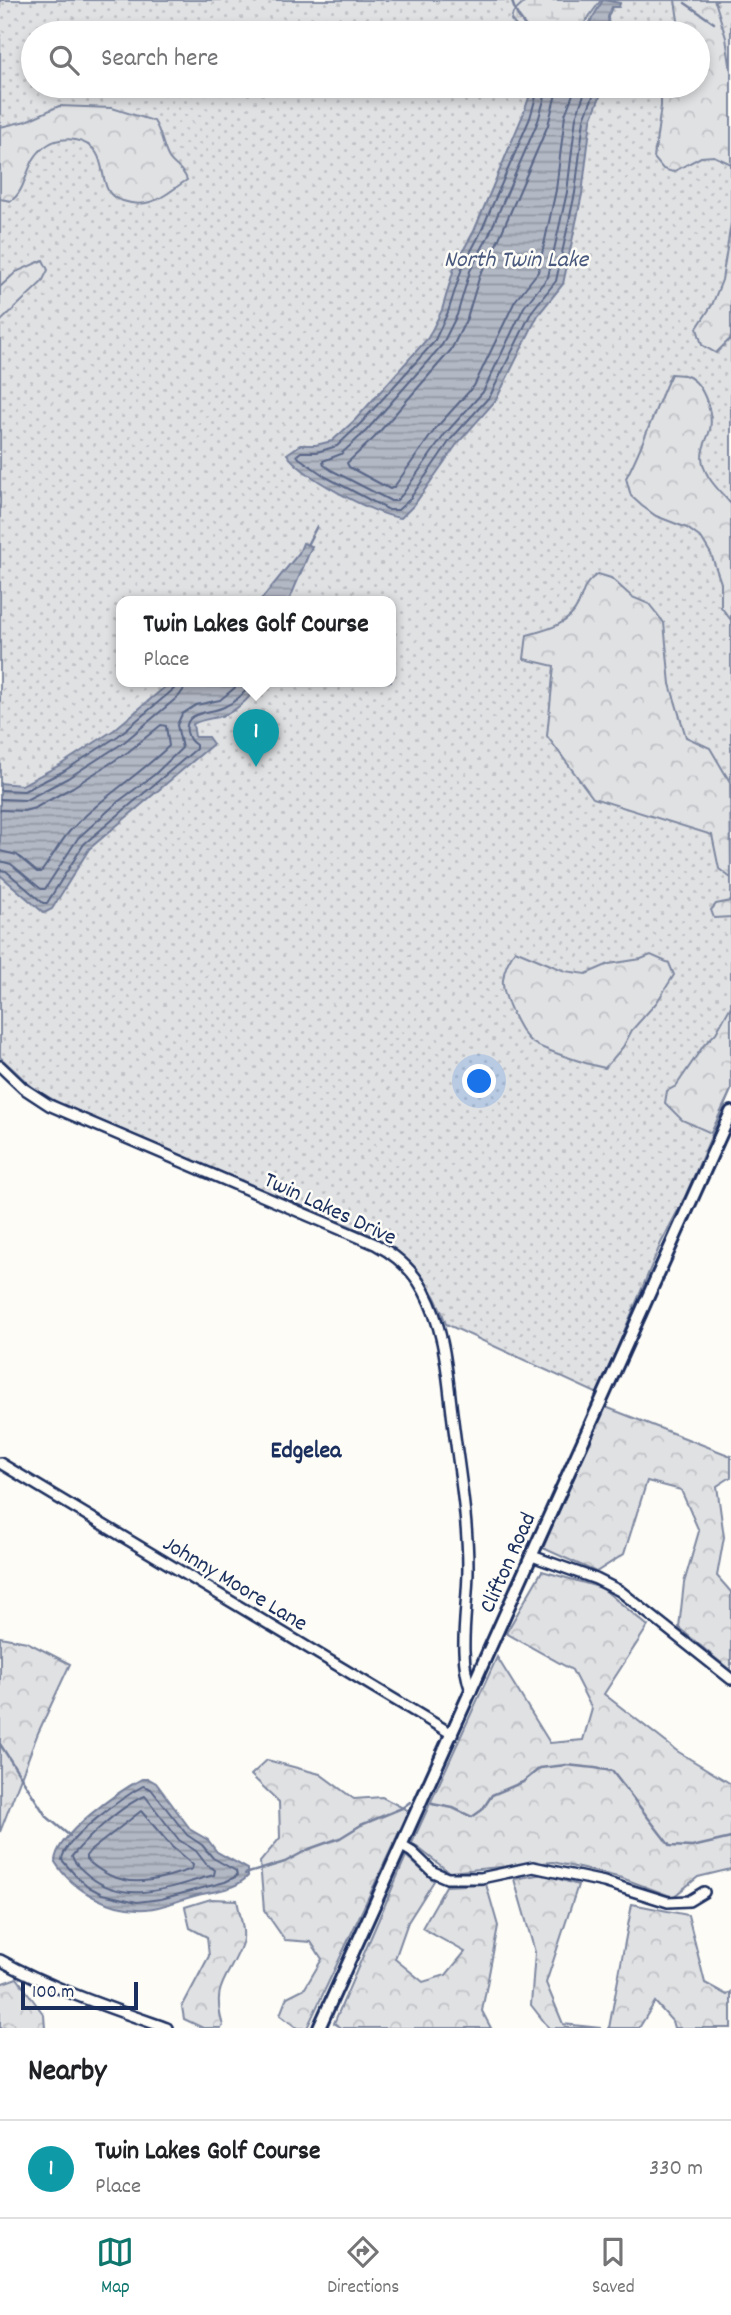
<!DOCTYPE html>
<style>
body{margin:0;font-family:Dekko,sans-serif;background:#f6f6f6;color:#202124}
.scale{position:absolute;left:21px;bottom:18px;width:117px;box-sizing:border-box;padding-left:7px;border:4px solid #1b2f5e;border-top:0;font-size:19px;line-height:24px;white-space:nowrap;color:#1b2f5e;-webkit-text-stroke:5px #fdfcf7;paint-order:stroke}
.you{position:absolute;left:480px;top:1082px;width:24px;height:24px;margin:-18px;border:5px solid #fff;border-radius:50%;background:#1a73e8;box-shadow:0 0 0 10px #1a73e833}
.badge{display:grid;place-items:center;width:46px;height:46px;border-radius:50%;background:#0f766e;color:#fff;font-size:23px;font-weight:700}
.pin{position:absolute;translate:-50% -58px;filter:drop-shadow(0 2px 4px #0008)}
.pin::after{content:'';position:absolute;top:37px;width:24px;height:21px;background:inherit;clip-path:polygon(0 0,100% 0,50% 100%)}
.popup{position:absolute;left:116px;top:596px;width:280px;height:91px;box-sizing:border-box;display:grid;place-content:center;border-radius:14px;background:#fff;filter:drop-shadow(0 2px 5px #0005);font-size:23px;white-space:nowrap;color:#757577}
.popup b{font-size:26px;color:#202124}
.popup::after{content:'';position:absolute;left:50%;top:100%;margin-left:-14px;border:14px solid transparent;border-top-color:#fff}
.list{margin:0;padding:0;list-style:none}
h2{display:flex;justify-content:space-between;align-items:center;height:91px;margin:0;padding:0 28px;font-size:30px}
h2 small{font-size:23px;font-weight:400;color:#757577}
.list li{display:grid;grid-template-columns:46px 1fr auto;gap:21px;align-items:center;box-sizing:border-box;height:98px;padding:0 28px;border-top:2px solid #e0e0e0}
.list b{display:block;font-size:26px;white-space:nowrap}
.list p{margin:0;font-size:23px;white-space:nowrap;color:#757577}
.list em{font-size:23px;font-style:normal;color:#757577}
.icon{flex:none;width:38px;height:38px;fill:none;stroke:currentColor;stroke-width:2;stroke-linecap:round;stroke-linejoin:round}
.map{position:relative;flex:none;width:731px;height:2028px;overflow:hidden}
.search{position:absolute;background:#fff;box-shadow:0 4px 10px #0003;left:21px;right:21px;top:21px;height:77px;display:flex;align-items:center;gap:18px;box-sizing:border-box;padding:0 24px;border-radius:38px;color:#757577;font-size:26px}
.sheet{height:189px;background:#fff}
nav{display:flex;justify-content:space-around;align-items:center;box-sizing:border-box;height:98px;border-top:2px solid #e0e0e0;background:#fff;font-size:19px;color:#757577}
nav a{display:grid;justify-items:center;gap:4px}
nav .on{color:#0f766e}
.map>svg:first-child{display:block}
.grass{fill:url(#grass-dots);stroke:#7e88a0;stroke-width:2;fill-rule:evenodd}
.forest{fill:url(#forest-crowns);stroke:#7e88a0;stroke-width:2}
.wetland{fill:url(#wetland-marsh);stroke:#7e88a0;stroke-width:2}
.water{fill:url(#water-rules);stroke:#76819c;stroke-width:2}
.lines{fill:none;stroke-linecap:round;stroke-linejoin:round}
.shore{stroke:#586687;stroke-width:2}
.stream{stroke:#76819c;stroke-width:2.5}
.minor-casing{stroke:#1b2f5e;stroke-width:14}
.major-casing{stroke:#1b2f5e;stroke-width:16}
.minor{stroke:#fdfcf7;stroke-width:9}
.major{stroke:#fdfcf7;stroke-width:10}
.labels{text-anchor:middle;stroke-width:5;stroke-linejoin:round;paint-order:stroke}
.street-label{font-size:23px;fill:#1b2f5e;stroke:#fdfcf7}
.water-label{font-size:24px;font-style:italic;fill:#49587d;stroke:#fdfcf7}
.neighbourhood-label{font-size:24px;font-weight:bold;fill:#1b2f5e;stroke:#fdfcf7}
</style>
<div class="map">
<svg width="731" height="2028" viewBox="0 0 731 2028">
<defs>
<pattern id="grass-dots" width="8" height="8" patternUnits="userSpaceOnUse" patternTransform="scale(1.75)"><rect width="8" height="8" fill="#e0e1e3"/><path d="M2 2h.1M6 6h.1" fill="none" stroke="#c0c1c5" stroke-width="1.8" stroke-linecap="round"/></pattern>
<pattern id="forest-crowns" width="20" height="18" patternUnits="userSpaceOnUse" patternTransform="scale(1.75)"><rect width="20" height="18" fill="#e0e1e3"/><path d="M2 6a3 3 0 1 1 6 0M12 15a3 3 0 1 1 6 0" fill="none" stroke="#c0c1c5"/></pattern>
<pattern id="wetland-marsh" width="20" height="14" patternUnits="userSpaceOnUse" patternTransform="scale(1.75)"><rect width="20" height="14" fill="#e0e1e3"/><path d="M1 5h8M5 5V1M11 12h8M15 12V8" fill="none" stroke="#c0c1c5"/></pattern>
<pattern id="water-rules" width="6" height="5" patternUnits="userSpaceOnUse" patternTransform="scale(1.75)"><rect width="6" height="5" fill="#b3b8c5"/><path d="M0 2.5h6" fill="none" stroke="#9196a3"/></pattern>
</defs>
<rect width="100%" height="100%" fill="#fdfcf7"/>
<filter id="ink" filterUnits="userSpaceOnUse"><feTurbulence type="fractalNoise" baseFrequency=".0143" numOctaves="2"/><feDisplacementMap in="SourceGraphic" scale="14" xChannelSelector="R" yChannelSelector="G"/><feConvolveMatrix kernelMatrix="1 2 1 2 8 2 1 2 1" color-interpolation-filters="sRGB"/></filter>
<g filter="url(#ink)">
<path class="grass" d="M0,0h731v1090l-46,107 -24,46 -63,151 -152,-70c-12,-38 -35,-65 -70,-87l-310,-130 -33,-19 -33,-31zM33,33h665v53h-665zM121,601h270v80h-270z"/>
<g class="forest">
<polygon points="675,0 714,0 716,4 726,38 731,71 731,164 714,156 701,157 673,172 663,169 654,158 661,106 661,86 698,86 698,33 672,33 678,20"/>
<path d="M59,106l53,2 42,13c8,12 8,25 15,37 6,9 15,11 18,22 -12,7 -23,19 -37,22 -9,3 -18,2 -27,-1 -33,-8 -6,-53 -48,-61 -8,-2 -20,0 -26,4 -25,14 -20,45 -38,57l-11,-2v-72l26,-6z"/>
<polygon points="731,223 731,338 716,353 702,345 697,328 712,305 722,280"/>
<polygon points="43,260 48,270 42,282 0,322 0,287 16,272"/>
<path d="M671,374c5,1 12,0 16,2 17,7 28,41 22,57 -4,11 -9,19 -6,31 4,16 18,28 28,40v116l-10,-13v-24l-10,-29 -9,-15 -15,-11 -31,-12 -14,-10 -11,-10 -5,-18c18,-34 29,-70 45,-104z"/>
<path d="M598,574l13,4 21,19 17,7 15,19 6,61 16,53 24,11 20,34 1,96 -12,-9 -7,-34 -119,-37 -46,-62 7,-70 -30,-7 3,-24c19,-5 42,-10 51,-30 7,-16 5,-21 20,-31z"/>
<polygon points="731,901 731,917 714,918 711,910 716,904"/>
<path d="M515,950l50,21 21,3 23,-10 32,-5 10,-4 18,8 5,12 -17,27 -25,28 -9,17 -18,21c-15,-3 -67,-19 -76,-28 -10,-10 -28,-47 -26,-60 1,-12 6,-20 12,-30z"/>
<polygon points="731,1006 731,1090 711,1133 682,1120 665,1103 667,1091 676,1086 704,1045 716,1033"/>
<polygon points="603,1406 731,1456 731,1477 717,1486 724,1537 717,1576 731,1592 731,1671 679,1628 684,1583 699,1531 681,1490 647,1481 624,1554 596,1572 543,1548"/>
<polygon points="542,1571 602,1588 648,1626 604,1694 677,1751 731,1784 731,1869 698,1877 673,1897 622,1878 553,1862 449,1872 412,1843 497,1657 550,1743 583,1740 592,1709 572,1670 506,1633"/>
<polygon points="0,1637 27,1642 70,1664 38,1733 0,1832"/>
<polygon points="267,1760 320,1774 354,1799 382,1797 409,1811 307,2028 297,2028 280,2015 287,1997 305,1988 322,1959 311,1942 285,1940 264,1910 260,1862 280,1838 279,1802 251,1775"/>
<polygon points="406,1856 434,1881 408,1922 395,1959 423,1982 446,1975 465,1952 422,1928 446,1886 486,1884 498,1926 482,2011 491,2028 342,2028 334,2023"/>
<polygon points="543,1874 578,1885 546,1983 563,2024 601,2028 549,2028 531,2005 535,1952 514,1879"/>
<path d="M211,1899l26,1c2,12 9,32 5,43 -12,36 -32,40 -19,83l-2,2h-18l-19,-9 -2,-12 27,-51 -2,-19 -17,-9 -5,-21z"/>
<polygon points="632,1904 688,1915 705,1983 727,1995 731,1992 731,2028 674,2028 672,2021 655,2002 639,2028 609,2028"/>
<polygon points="17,1978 44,2015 45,2028 0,2028 0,1984"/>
</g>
<polygon class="wetland" points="527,0 601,0 581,28 546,33 522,33 511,20 513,13"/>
<g class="water">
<polygon points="603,0 620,3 619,7 612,7 608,17 609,33 579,33 584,32"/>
<path d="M533,86h71l-13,34 -9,74 -19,90 -25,31 -42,85 -39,44 -43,61 -13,13c-27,-3 -100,-42 -114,-64l13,-9h16l16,-4 23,-21 73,-82 14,-28 13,-45 19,-34 49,-116z"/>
<polygon points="303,543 312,546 289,601 260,601 299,553"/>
<path d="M172,681h89c-8,13 -20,26 -34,33 -11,5 -23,4 -34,10l2,13h13l5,7 -124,105 -37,60 -8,4 -44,-38v-92l22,2 38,-20 54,-35z"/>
<path d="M142,1779h7l7,4 35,47 17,10 9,12 31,17v7c-13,14 -33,15 -50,19 -17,4 -34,13 -52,14 -36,2 -73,-18 -91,-47 0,-27 64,-71 87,-83z"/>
</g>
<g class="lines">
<g class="shore">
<polyline points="539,86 530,118 480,234 462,268 448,312 434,342 360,424 337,446 317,452 301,452 297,455 299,458 326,477 389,510 398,510 409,500 451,439 490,396 532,311 556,281 575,193 584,119 597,86"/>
<polyline points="548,86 538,121 488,237 470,271 457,315 442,345 366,431 341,454 323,461 324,465 331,470 391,501 396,501 402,495 445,434 483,392 524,307 548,277 567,192 576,117 587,86"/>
<polyline points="558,86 548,125 498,241 480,275 467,318 451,350 374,438 347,463 349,467 390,489 394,487 436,428 474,386 515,301 538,272 556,190 565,115 576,86"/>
<polyline points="0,790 24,791 64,771 118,736 174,689 176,681"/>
<polyline points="0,799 26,800 68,778 123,743 179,696 184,689 185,681"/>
<path d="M0,810l24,1 11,-3 38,-21 55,-35 33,-27 5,1 3,20c-31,30 -70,53 -100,86 -10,12 -18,27 -28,40h-4l-20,-17 -17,-4"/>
<polyline points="0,861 11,864 41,889 45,889 78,838 119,801 154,775 182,748 177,725 182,714 196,705 220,700 243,681"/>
<path d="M0,870l6,1 37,32h4l37,-59 112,-95v-4c-6,-4 -7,-6 -9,-13 -4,-22 24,-18 37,-25 11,-5 22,-15 29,-26"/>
<path d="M143,1786l8,3 36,46 15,10 11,13 23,13 1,5 -12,6 -64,17 -24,3 -35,-8 -13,-7 -13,-11 -14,-16c1,-21 63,-64 81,-74z"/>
<path d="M145,1796l34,44 17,11 10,13 9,6 -1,5c-42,11 -86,32 -125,1 -7,-6 -15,-12 -17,-20 16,-19 50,-51 73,-60z"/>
<path d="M141,1811l31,36 21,18 -1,4c-40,13 -71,23 -106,-10v-3l4,-5z"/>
</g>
<g class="stream">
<path d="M512,0c2,12 11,25 20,33"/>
<polyline points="685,3 714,23"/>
<polyline points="307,545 317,526"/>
<polyline points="0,1744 46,1816 70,1836"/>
<polyline points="432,1804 453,1808 472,1817 482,1810 492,1795 523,1782 540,1768 566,1765 595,1768 612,1771 670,1846 692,1847 731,1838"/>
<polyline points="245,1874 285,1862 309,1849 340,1838 361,1825 402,1808 410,1802"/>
</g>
<g class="minor-casing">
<g id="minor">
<path d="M0,1066l23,22 26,17 326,139c21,11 38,26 49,47 22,41 23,85 29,130 6,49 15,98 15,148 0,40 -11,84 3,122"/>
<polyline points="0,1463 452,1734"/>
<polyline points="532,1556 596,1579 620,1591 731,1679"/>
<polyline points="402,1846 412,1852 433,1872 447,1878 481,1878 533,1867 604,1882 668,1902 689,1901 704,1892"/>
<path d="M0,1960c53,29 110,48 167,68"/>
</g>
</g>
<g class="major-casing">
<polyline id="major" points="319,2028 731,1112"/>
</g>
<use href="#minor" class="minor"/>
<use href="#major" class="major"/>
</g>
</g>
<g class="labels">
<g class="street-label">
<text transform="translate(331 1207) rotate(25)" y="8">Twin Lakes Drive</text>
<text transform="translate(506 1562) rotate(-66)" y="8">Clifton Road</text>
<text transform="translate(236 1582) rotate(31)" y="8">Johnny Moore Lane</text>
</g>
<g class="water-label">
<text x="516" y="266">North Twin Lake</text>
</g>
<g class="neighbourhood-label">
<text x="306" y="1457">Edgelea</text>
</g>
</g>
</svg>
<div class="scale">100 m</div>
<div class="you"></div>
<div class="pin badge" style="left:256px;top:767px;background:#0f9aa8">1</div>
<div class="popup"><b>Twin Lakes Golf Course</b>Place</div>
<div class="search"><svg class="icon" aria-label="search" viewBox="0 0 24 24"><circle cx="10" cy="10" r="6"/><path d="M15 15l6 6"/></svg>Search here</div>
</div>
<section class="sheet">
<h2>Nearby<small></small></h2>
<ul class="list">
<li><span class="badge" style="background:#0f9aa8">1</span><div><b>Twin Lakes Golf Course</b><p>Place</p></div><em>330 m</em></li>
</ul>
</section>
<nav>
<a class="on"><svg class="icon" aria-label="map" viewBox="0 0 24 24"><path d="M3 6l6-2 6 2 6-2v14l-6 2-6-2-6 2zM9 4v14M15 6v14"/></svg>Map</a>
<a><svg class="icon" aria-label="directions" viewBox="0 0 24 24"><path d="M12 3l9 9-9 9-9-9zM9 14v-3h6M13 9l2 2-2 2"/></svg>Directions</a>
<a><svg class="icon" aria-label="saved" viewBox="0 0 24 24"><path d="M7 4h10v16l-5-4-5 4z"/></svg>Saved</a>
</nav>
